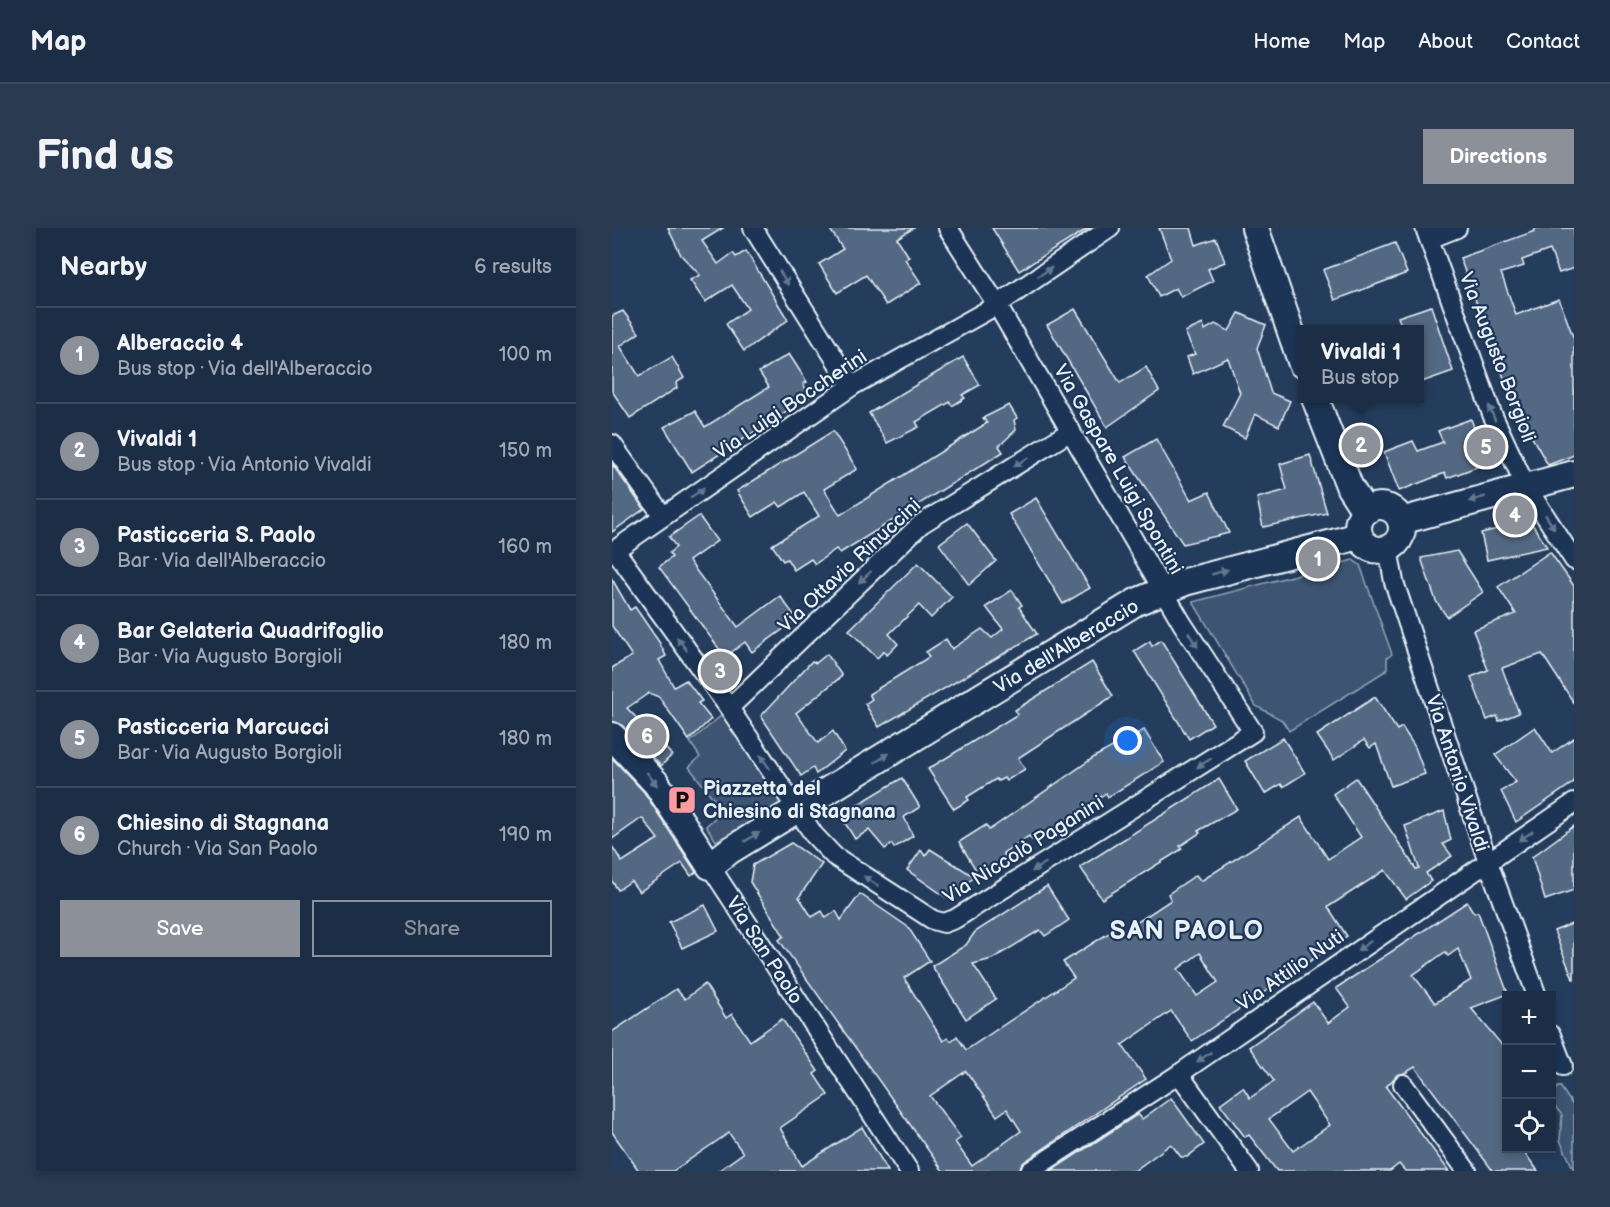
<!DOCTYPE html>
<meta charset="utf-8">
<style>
body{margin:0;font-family:"Balsamiq Sans",sans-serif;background:#293a51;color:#f1f3f6}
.controls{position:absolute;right:18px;bottom:18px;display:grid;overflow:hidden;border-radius:0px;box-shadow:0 3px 9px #0003}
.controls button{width:54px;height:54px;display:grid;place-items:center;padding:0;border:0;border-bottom:2px solid #3a4a5f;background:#1c2e46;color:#f1f3f6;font:30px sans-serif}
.you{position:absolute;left:516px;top:513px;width:21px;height:21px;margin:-15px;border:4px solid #fff;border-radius:50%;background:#1a73e8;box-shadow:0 0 0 9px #1a73e833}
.badge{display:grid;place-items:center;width:39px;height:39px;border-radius:50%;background:#8c9099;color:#fff;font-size:20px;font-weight:700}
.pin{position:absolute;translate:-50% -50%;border:3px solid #fff;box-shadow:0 2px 6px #0006}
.popup{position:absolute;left:686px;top:97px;width:126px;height:78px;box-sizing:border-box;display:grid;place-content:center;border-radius:0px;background:#1c2e46;filter:drop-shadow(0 2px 4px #0005);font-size:20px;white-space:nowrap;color:#a0a8b3}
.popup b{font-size:22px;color:#f1f3f6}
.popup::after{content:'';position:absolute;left:50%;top:100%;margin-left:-12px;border:12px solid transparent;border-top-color:#1c2e46}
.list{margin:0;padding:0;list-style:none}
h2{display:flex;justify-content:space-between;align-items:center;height:78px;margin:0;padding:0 24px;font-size:26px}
h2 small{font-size:20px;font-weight:400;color:#a0a8b3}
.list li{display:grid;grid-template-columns:39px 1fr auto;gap:18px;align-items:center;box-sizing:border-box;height:96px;padding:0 24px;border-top:2px solid #3a4a5f}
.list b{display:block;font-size:22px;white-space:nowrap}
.list p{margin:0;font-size:20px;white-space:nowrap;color:#a0a8b3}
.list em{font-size:20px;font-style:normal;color:#a0a8b3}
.actions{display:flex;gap:12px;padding:18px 24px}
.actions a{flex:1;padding:14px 0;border:2px solid #8c9099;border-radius:0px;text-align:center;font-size:21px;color:#8c9099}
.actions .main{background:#8c9099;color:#fff}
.icon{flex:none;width:33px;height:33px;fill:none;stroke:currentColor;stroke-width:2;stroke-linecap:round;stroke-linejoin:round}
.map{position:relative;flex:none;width:962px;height:943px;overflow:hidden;border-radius:0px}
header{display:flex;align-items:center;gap:36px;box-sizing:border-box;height:84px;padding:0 30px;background:#1c2e46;border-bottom:2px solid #3a4a5f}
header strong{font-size:28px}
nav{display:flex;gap:33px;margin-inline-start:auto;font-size:21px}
.intro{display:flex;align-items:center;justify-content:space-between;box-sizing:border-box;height:144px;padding:0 36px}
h1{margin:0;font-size:42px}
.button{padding:15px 27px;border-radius:0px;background:#8c9099;color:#fff;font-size:21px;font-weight:700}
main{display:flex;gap:36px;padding:0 36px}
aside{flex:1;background:#1c2e46;border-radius:0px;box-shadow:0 3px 9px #0003}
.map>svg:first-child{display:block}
.green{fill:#3e5472;stroke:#93a2b5;stroke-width:1.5}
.building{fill:#536782;stroke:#e8f1f8;stroke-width:1.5;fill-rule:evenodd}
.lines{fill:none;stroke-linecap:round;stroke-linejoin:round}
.street-casing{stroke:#e8f1f8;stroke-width:22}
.secondary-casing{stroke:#e8f1f8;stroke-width:30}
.street{stroke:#1d3557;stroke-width:18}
.secondary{stroke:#1d3557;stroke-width:26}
.oneway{fill:#64778f}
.labels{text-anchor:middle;stroke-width:4.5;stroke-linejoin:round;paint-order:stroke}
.street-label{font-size:20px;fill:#e8f1f8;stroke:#1d3557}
.poi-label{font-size:20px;font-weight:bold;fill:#e8f1f8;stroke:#1d3557;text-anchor:start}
.district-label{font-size:26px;font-weight:bold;letter-spacing:1.5px;fill:#e8f1f8;stroke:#1d3557}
</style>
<header>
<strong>Map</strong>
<nav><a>Home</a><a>Map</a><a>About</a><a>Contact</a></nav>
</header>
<div class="intro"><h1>Find us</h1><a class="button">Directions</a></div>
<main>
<aside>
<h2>Nearby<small>6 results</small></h2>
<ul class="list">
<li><span class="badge">1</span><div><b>Alberaccio 4</b><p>Bus stop · Via dell'Alberaccio</p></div><em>100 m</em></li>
<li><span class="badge">2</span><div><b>Vivaldi 1</b><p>Bus stop · Via Antonio Vivaldi</p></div><em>150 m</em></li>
<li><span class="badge">3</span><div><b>Pasticceria S. Paolo</b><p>Bar · Via dell'Alberaccio</p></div><em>160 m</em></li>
<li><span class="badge">4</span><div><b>Bar Gelateria Quadrifoglio</b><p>Bar · Via Augusto Borgioli</p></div><em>180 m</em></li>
<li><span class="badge">5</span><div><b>Pasticceria Marcucci</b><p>Bar · Via Augusto Borgioli</p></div><em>180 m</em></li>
<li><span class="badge">6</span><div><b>Chiesino di Stagnana</b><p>Church · Via San Paolo</p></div><em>190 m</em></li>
</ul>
<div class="actions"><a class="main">Save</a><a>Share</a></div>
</aside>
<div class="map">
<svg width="962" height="943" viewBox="0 0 962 943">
<rect width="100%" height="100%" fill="#253d5d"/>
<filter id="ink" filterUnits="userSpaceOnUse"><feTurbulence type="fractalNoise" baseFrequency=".0167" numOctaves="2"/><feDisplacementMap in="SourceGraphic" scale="12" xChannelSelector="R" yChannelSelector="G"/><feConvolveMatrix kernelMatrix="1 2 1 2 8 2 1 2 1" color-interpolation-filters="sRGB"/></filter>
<g filter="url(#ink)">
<g class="green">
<polygon points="741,332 748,337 780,426 775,430 775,442 677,503 670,492 644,478 581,374"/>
<polygon points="110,487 174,575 104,613 94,598 111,583 77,539 88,529 78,514"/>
<polygon points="948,858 962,879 962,942 948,912 950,887 940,875 940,863"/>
</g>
<g class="building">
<polygon points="56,0 111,0 90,13 106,36 121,25 124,29 134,23 176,92 132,123 114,96 136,81 120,57 93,74 78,52 88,47 69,27"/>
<polygon points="217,0 302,0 285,10 297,29 293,31 309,55 274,77 254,47 225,65 207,36 231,21"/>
<polygon points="380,0 477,0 407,43"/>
<polygon points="547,0 579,0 584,17 604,10 613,34 596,41 601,53 569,69 564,60 547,69 536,47 559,31"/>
<polygon points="922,0 962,0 962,40 947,45 938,22 910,32 912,38 889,45 904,87 947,71 962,111 962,227 936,237 903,180 848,30 923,3"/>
<polygon points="783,15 795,45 723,72 711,42"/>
<polygon points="819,78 841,143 807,155 807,102 791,102 786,89"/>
<polygon points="463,81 508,155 534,139 547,163 495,199 435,97"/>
<polygon points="11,83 27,105 8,118 27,148 60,129 72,150 64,155 65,160 18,190 0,163 0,88"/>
<polygon points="627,85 654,97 645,120 659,165 678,173 667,198 643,186 633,210 611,199 628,165 616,130 581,146 575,129 583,126 573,104 591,96 593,102 603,96 617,103"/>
<polygon points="177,126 195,154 191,156 198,168 80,244 52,199 83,183 93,199 157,159 147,144"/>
<polygon points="351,129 368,157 350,167 353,170 340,178 338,174 304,194 307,199 275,215 257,185"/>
<polygon points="397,177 405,190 402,192 404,202 387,218 391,224 228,325 224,321 203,336 199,331 182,342 175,331 171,333 160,317 207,288 192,264 169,279 165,274 141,289 125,263 221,203 245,241 212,261 228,287 375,195 371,190"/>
<polygon points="859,191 870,221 865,223 870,237 835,250 833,245 787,263 772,224 801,213 806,223 831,214 826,203"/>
<polygon points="544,211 579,272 597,264 617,305 571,316 513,229"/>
<polygon points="698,227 715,285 651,299 645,270 675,262 668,236"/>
<polygon points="0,236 32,281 0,304"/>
<polygon points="424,270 478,360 451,376 397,286"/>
<polygon points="87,288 105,313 77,333 126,399 168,368 185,391 140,424 133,414 113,429 47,339 60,329 57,325 64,319 57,309"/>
<polygon points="918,293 935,319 875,332 869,305"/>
<polygon points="355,295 384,333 357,357 327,316"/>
<polygon points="845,323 871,364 835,389 824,373 809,330"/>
<polygon points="938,324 962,358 962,475 930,426 890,440 907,485 887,493 885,488 875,492 859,449 876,442 861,402 904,386 886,359"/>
<polygon points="306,335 340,369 319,390 307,377 277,406 286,416 275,427 272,423 265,430 237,402"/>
<polygon points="0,351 18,382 23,379 47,414 54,428 47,432 62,459 74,452 90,473 86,475 99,491 77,512 47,469 37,465 15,480 60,527 49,538 11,498 0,493 0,440 20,428 0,398"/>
<polygon points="400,362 410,377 407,379 425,406 267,499 253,476 260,471 257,466 317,429 314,424 334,411 340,421 370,401 380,410 391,401 374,379"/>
<polygon points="549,412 601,496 577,511 522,423 538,413 540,418"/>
<polygon points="215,426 230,448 184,485 206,515 221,503 233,523 204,546 201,540 189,548 149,488 200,433 204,435"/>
<polygon points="480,434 501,468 406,530 413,541 394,553 392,550 386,553 384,551 355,569 357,572 342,581 316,541 406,486 403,482"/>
<polygon points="763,469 785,502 790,499 803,519 813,546 779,558 764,516 758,520 752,512 722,532 705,507"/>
<polygon points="923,499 940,525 962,510 962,554 904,594 889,563 904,554 883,527"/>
<polygon points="532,502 552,534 496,569 494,565 429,609 428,607 420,612 417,608 391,625 394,630 367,647 347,614 374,597 377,602 484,528"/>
<polygon points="671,510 693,545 671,559 669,556 653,566 633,533"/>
<polygon points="0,530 32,564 84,644 79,648 70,635 27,664 19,653 6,662 0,653 0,618 10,634 46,611 30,590 0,611"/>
<polygon points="290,550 308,579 292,589 301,608 282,620 280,616 273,621 257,602 243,611 228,587"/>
<path d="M744,550l60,91 3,-1 -14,-42 39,-15 7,29 -8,4 9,12 -26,17 5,8 -25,18 -21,-29 -57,37 19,29 -155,105 -21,-30 -49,34 24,34 -122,83 -5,9h-76l-164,-231 5,-4 -34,-54 3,-17 38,-22 31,21 -23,33 13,20 10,-6 4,7 10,-7 5,9 19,-26 48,33 22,34 -26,17 39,63 5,-3 3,3 6,-5 9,14 108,-72 -11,-16 49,-31 3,6 56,-37 -3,-6 28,-19 5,6 100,-64 27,42 33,-22 -28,-43zM588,725l18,29 -21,14 -19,-27zM354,843l31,45 10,-7 14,22 -49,35 -17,-24 6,-4 -31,-42z"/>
<polygon points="607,551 625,581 586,603 588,605 568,618 570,621 490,671 468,639"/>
<polygon points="962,598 962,662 933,672 920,629"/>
<polygon points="318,621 363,649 334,669 295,642 309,622 313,628"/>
<polygon points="435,658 457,692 433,708 428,702 380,731 361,736 384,771 354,791 320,738 354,717 363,704"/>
<path d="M855,674l7,11 4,-1 30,82 -37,14 35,42v99h16l16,22h-45l-78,-104 -10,6 -8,2 -11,12 63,84h-44l-6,-7 -9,7h-113l-28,-36 -4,2 -25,-33 23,-17 7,11 24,-17 -25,-34 64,-45 15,21 22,-16 -14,-19zM846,721l13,31 -36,23 -22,-28 32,-23 3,4zM695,864l23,33 -37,26 -24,-32z"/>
<polygon points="93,677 106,703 70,720 57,694"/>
<polygon points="962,695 962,751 961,751 942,703"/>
<polygon points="93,756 114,790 120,786 138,813 170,791 206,843 202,846 216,867 168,900 190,938 250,899 276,943 106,943 131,925 117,905 61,943 27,943 0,904 0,804 64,761 73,771"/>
<polygon points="559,870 592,916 575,929 569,929 559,916 522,943 439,943 526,886 530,891"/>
</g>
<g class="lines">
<g class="street-casing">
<g id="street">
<polyline points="141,0 240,158"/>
<polyline points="813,0 880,186 913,257 962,332"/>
<polyline points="817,11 845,0"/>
<polyline points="0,216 51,288"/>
<polyline points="776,320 782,354 876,634 925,768"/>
<polyline points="3,322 117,480 202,607 222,628 321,692 332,695 343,691 641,504 570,395 385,77 336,0"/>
<polyline points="0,324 240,158 385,77 498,0"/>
<polyline points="117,480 309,296 459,203"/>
<polyline points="98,638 297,943"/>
<polyline points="939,807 951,838"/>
<polyline points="567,846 637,943"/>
<polyline points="791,856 855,943"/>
<polyline points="418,943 567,846 962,575"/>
</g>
</g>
<g class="secondary-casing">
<g id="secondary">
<polyline points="643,0 690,136"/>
<polyline points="703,170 738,260 753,283"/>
<circle cx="768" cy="300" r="22"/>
<polyline points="789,293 962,246"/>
<polyline points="0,508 44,555 98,638 117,623 524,374 573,354 747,308"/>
</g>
</g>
<use href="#street" class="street"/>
<use href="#secondary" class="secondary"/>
</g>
<defs><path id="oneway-solid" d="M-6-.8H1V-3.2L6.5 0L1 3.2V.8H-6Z" transform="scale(1.5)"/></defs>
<g class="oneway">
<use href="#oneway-solid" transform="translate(433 44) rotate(-34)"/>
<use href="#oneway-solid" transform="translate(172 50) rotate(58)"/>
<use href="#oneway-solid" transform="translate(880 185) rotate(-112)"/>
<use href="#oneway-solid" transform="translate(409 234) rotate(148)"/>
<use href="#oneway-solid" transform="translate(85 265) rotate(-34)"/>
<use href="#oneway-solid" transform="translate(865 271) rotate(164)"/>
<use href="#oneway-solid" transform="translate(938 294) rotate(57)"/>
<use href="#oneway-solid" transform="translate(608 344) rotate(-16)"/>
<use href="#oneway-solid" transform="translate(253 349) rotate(136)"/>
<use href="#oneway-solid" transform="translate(581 412) rotate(57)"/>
<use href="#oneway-solid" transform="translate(70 416) rotate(-126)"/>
<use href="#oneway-solid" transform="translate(270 530) rotate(-32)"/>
<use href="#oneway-solid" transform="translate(153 534) rotate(-125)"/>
<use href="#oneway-solid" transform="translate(592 535) rotate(148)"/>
<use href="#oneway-solid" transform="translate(40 551) rotate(52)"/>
<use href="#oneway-solid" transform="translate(914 608) rotate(146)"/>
<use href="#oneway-solid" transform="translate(140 609) rotate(-31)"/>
<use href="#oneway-solid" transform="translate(427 639) rotate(148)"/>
<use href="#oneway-solid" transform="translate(259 653) rotate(-146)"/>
<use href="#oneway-solid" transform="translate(752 718) rotate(145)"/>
<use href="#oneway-solid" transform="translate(592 829) rotate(145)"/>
</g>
</g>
<defs>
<g id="parking-square" transform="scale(1.5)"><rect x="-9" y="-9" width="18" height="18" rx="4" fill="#ff9aa2" stroke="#1d3557"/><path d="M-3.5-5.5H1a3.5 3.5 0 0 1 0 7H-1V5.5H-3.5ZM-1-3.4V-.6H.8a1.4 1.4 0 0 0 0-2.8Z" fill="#111"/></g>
</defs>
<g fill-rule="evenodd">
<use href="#parking-square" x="70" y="572"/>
</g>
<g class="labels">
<g class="street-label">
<text transform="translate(886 129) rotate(69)" y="7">Via Augusto Borgioli</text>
<text transform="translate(178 176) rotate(-34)" y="7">Via Luigi Boccherini</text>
<text transform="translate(507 241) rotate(60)" y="7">Via Gaspare Luigi Spontini</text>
<text transform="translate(237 337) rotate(-43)" y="7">Via Ottavio Rinuccini</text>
<text transform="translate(454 418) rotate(-31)" y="7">Via dell'Alberaccio</text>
<text transform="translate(846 545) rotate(72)" y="7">Via Antonio Vivaldi</text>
<text transform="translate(411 621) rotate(-32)" y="7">Via Niccolò Paganini</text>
<text transform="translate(153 722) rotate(57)" y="7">Via San Paolo</text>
<text transform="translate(678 742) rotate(-35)" y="7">Via Attilio Nuti</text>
</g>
<g class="poi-label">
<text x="91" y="567">Piazzetta del<tspan x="91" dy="23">Chiesino di Stagnana</tspan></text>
</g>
<g class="district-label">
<text x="575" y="711">SAN PAOLO</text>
</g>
</g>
</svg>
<div class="controls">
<button>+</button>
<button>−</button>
<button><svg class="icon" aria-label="locate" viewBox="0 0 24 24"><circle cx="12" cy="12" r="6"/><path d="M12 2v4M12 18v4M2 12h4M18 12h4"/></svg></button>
</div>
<div class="you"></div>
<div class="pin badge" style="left:706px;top:331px">1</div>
<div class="pin badge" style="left:749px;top:217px">2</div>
<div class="popup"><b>Vivaldi 1</b>Bus stop</div>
<div class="pin badge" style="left:108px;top:443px">3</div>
<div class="pin badge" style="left:903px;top:287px">4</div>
<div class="pin badge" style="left:874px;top:219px">5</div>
<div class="pin badge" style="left:35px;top:508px">6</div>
</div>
</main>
